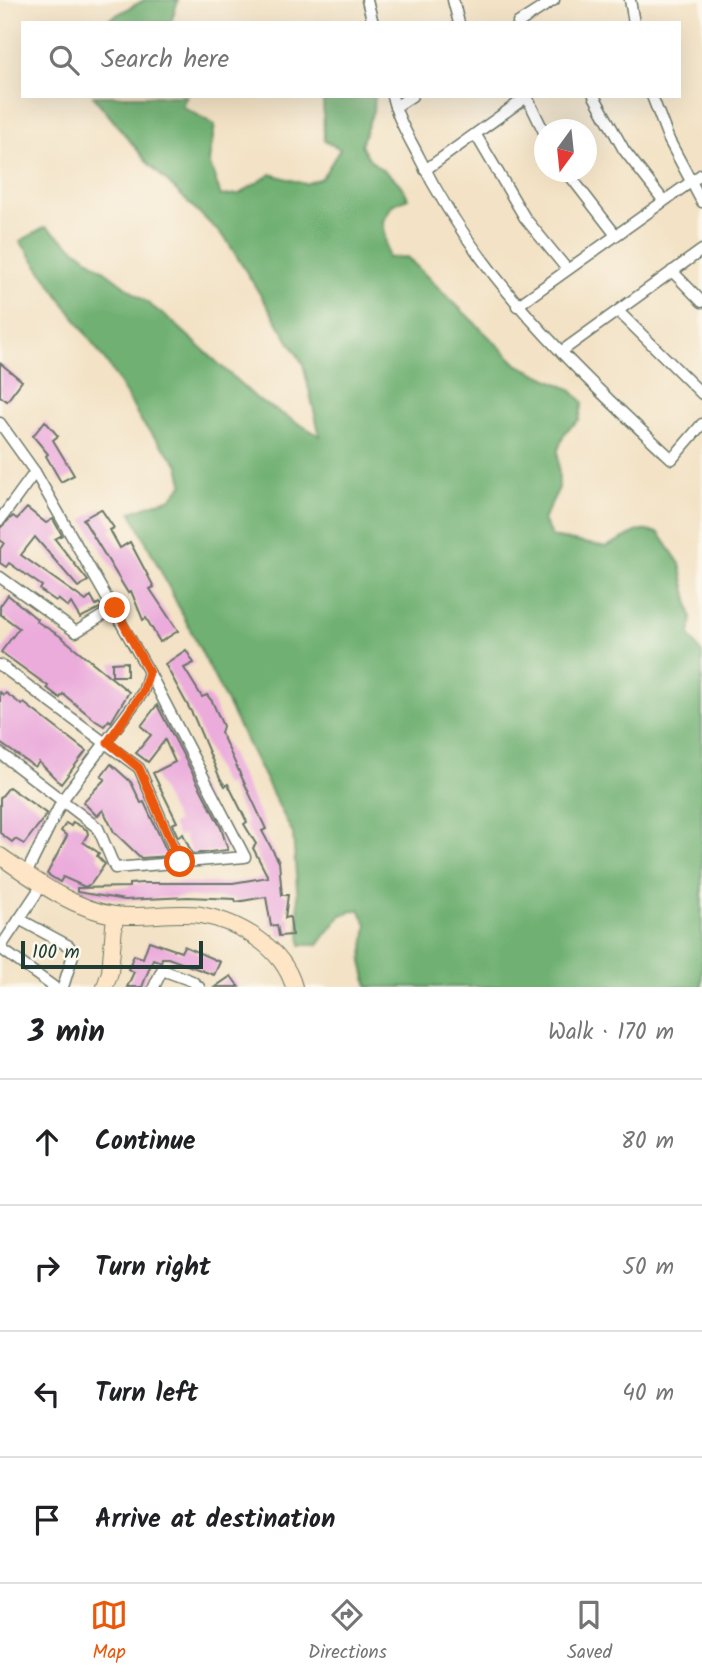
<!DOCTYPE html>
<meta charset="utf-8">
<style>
body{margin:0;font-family:Kalam,sans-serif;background:#f2f2f2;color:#202124}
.compass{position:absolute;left:534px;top:119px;width:63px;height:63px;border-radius:50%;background:#fff;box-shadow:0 7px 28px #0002;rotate:195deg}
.scale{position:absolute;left:21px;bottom:18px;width:182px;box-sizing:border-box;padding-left:7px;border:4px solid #1f3d34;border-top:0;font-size:19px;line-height:24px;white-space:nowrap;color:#1f3d34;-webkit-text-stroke:5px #fbf7ec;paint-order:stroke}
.stop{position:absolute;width:21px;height:21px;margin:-16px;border:5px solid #ea580c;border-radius:50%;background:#fff}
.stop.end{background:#ea580c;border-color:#fff;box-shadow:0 2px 7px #0008}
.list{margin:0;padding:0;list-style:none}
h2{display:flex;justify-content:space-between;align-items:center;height:91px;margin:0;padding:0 28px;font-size:30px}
h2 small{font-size:23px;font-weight:400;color:#757577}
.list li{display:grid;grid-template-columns:46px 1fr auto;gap:21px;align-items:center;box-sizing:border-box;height:126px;padding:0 28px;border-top:2px solid #e0e0e0}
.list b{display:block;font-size:26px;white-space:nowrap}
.list em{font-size:23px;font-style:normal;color:#757577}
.icon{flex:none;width:38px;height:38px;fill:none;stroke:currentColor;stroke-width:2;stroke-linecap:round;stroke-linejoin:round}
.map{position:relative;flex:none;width:702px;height:987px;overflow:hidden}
.search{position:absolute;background:#fff;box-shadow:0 7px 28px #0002;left:21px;right:21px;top:21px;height:77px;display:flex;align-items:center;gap:18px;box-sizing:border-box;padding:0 24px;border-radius:0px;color:#757577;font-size:26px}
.sheet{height:595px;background:#fff}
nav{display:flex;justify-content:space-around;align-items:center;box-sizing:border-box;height:98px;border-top:2px solid #e0e0e0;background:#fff;font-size:19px;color:#757577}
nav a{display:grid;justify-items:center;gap:4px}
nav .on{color:#ea580c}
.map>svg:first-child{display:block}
.forest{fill:#70b072;stroke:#487653;stroke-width:2}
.building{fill:#ebabdb}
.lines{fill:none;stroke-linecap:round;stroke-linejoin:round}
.street-casing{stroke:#697767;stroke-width:13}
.secondary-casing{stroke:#697767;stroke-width:18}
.street{stroke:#fff;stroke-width:10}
.secondary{stroke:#fde5c5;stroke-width:16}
.route{stroke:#ea580c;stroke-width:9}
</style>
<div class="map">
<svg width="702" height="987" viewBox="0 0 702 987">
<rect width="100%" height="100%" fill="#fbf7ec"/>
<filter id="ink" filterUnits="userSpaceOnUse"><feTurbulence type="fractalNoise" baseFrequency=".0143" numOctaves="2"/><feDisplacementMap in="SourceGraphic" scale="14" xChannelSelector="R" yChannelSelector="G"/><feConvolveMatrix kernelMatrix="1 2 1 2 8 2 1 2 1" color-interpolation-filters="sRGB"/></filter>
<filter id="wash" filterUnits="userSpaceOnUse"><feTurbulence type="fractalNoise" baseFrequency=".00686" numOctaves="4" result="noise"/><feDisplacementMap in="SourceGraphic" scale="28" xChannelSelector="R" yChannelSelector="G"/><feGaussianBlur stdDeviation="1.57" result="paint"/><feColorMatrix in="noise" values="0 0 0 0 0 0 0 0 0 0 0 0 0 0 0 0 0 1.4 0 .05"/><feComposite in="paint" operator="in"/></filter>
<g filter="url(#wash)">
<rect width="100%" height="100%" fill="#f3e2c5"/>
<g class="forest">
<polygon points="144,0 178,0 171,23 102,23"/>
<path d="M93,96h94l-5,10 33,19 -6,36 12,35 18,-2 32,-20 34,10 17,-6 18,-29 -16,-9 -1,-44h52l-2,15 -12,34c13,29 34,23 47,53l-16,7 -9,17 5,36 19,-1 111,108 52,24 13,13 -4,18 -14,12 -7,18 1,38 -16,32 9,17 54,10 34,-17 19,3 21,31 12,54 -2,18 12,18v333h-334l-6,-25 5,-37 -8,-16 -18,6 -23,30h-17l-8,-111 -162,-322 40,-14 12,-14 -4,-19 -36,-41 -32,-55 -91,-128 26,-14 127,95 84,77 63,37 -17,-72 -77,-125 -77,-75z"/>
</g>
<g id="blocks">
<g class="building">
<polygon points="0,363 22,381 7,401 0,396"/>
<polygon points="45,421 58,436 53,440 74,475 61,482 46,456 48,454 33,436"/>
<polygon points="27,508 46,523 53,519 62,535 55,539 88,581 78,587 35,537 21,555 86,601 91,596 96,605 99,603 102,607 80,618 71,603 68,607 58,599 56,601 40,590 42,586 9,563 6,567 0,563 0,549 4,543 0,540 0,528 13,516 17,519"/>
<polygon points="101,509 114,528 110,530 120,548 130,542 154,587 150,589 178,631 160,642 146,618 143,620 131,591 128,593 83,519"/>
<polygon points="8,595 37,619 36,621 60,636 129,692 111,722 109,720 104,726 96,721 63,694 60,698 47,688 48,686 1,652 19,628 0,614 0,606"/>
<polygon points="186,650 194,663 184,668 202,697 207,695 212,701 223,726 221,733 266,829 262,831 279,862 282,895 288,895 285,918 290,917 292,935 279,936 277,925 271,926 266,897 236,902 235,899 188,897 125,900 77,892 77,888 129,887 129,884 142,883 233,883 268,877 253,848 256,844 244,824 247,822 228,784 225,786 219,776 194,717 165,664"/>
<polygon points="127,662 127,676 112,676 112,663"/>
<polygon points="0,692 4,695 6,693 22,705 24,703 86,751 61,784 39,762 35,767 0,743"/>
<polygon points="157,705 221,828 228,850 192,854 183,834 178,837 172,824 177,822 153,773 175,762 165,740 148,762 136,753 151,735 141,726"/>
<polygon points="111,764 131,782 141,803 144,802 169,856 141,858 114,832 103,810 97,816 83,802 105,779 101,777"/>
<polygon points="9,787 47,814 24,844 15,839 12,842 0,833 0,798"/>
<polygon points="73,822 87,830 88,834 83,842 99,853 97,856 105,864 91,884 85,887 63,877 60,882 47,874 67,836 61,831 66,823 71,826"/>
<polygon points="149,941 181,952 184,946 220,962 214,975 168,958 162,958 161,962 153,959 142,987 127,987 134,972 128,969 134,955 143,958"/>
<polygon points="231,976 239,987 215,987"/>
</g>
</g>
</g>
<g filter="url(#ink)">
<use href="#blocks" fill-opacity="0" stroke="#697767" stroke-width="2"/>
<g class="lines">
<g class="street-casing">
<g id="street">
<polyline points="367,0 373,23"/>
<polyline points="453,0 459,23"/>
<polyline points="630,0 634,23"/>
<polyline points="518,23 554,0"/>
<path d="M392,96c5,21 16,40 26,59 59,121 156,214 254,304l30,-35"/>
<polyline points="594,96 624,150 663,200"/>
<polyline points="652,96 669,140 702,202"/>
<polyline points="527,97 544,132"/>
<polyline points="395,107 412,96"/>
<polyline points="476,135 525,218 566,268"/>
<polyline points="425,170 528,96"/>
<polyline points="567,172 615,234"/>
<polyline points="672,271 702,302"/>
<polyline points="517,306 702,174"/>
<polyline points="618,311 702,394"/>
<polyline points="562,351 702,250"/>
<polyline points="0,423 35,472 149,672 143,692 63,799 26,874"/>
<polyline points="0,520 35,472"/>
<polyline points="0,577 76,632 115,608"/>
<polyline points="0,665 139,768 180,862"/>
<polyline points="0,753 98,828 115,868 245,857 149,672"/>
<polyline points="19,919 69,946 73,955 63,987"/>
<polyline points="0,948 42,885"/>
<polyline points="0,948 54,987"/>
<polyline points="154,987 162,970 192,981 199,987"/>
</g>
</g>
<g class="secondary-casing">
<g id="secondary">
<path d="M0,856c35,24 71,52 114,59 28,4 58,-4 87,0 38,7 82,32 93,72"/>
<polyline points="105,987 110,972 115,915"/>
</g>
</g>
<use href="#street" class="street"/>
<use href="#secondary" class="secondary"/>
</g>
</g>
<g class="lines" filter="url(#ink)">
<polyline class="route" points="115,608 149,672 143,692 108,742 139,768 180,862"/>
</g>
</svg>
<svg class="compass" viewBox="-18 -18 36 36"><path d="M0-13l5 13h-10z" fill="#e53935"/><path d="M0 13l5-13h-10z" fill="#757577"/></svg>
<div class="scale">100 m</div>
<div class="stop" style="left:180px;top:862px"></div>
<div class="stop end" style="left:115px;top:608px"></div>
<div class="search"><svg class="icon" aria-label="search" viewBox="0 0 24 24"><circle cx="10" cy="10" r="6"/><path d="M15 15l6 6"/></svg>Search here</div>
</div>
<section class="sheet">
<h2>3 min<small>Walk · 170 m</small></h2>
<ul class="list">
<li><svg class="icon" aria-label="ahead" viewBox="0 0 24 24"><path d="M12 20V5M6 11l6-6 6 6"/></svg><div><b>Continue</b></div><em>80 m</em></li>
<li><svg class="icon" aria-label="right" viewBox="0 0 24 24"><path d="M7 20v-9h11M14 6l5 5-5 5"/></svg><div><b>Turn right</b></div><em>50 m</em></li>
<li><svg class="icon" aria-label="left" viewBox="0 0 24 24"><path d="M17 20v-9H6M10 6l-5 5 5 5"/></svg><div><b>Turn left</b></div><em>40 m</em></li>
<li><svg class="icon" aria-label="arrive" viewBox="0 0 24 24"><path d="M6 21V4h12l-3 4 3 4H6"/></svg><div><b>Arrive at destination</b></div></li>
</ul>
</section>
<nav>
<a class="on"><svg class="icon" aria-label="map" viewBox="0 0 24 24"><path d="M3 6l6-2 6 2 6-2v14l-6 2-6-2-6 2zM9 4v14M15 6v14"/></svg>Map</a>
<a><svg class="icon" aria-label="directions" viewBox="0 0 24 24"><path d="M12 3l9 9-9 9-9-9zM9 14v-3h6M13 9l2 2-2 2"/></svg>Directions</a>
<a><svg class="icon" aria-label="saved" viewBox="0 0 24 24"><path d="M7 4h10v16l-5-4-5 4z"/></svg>Saved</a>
</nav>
